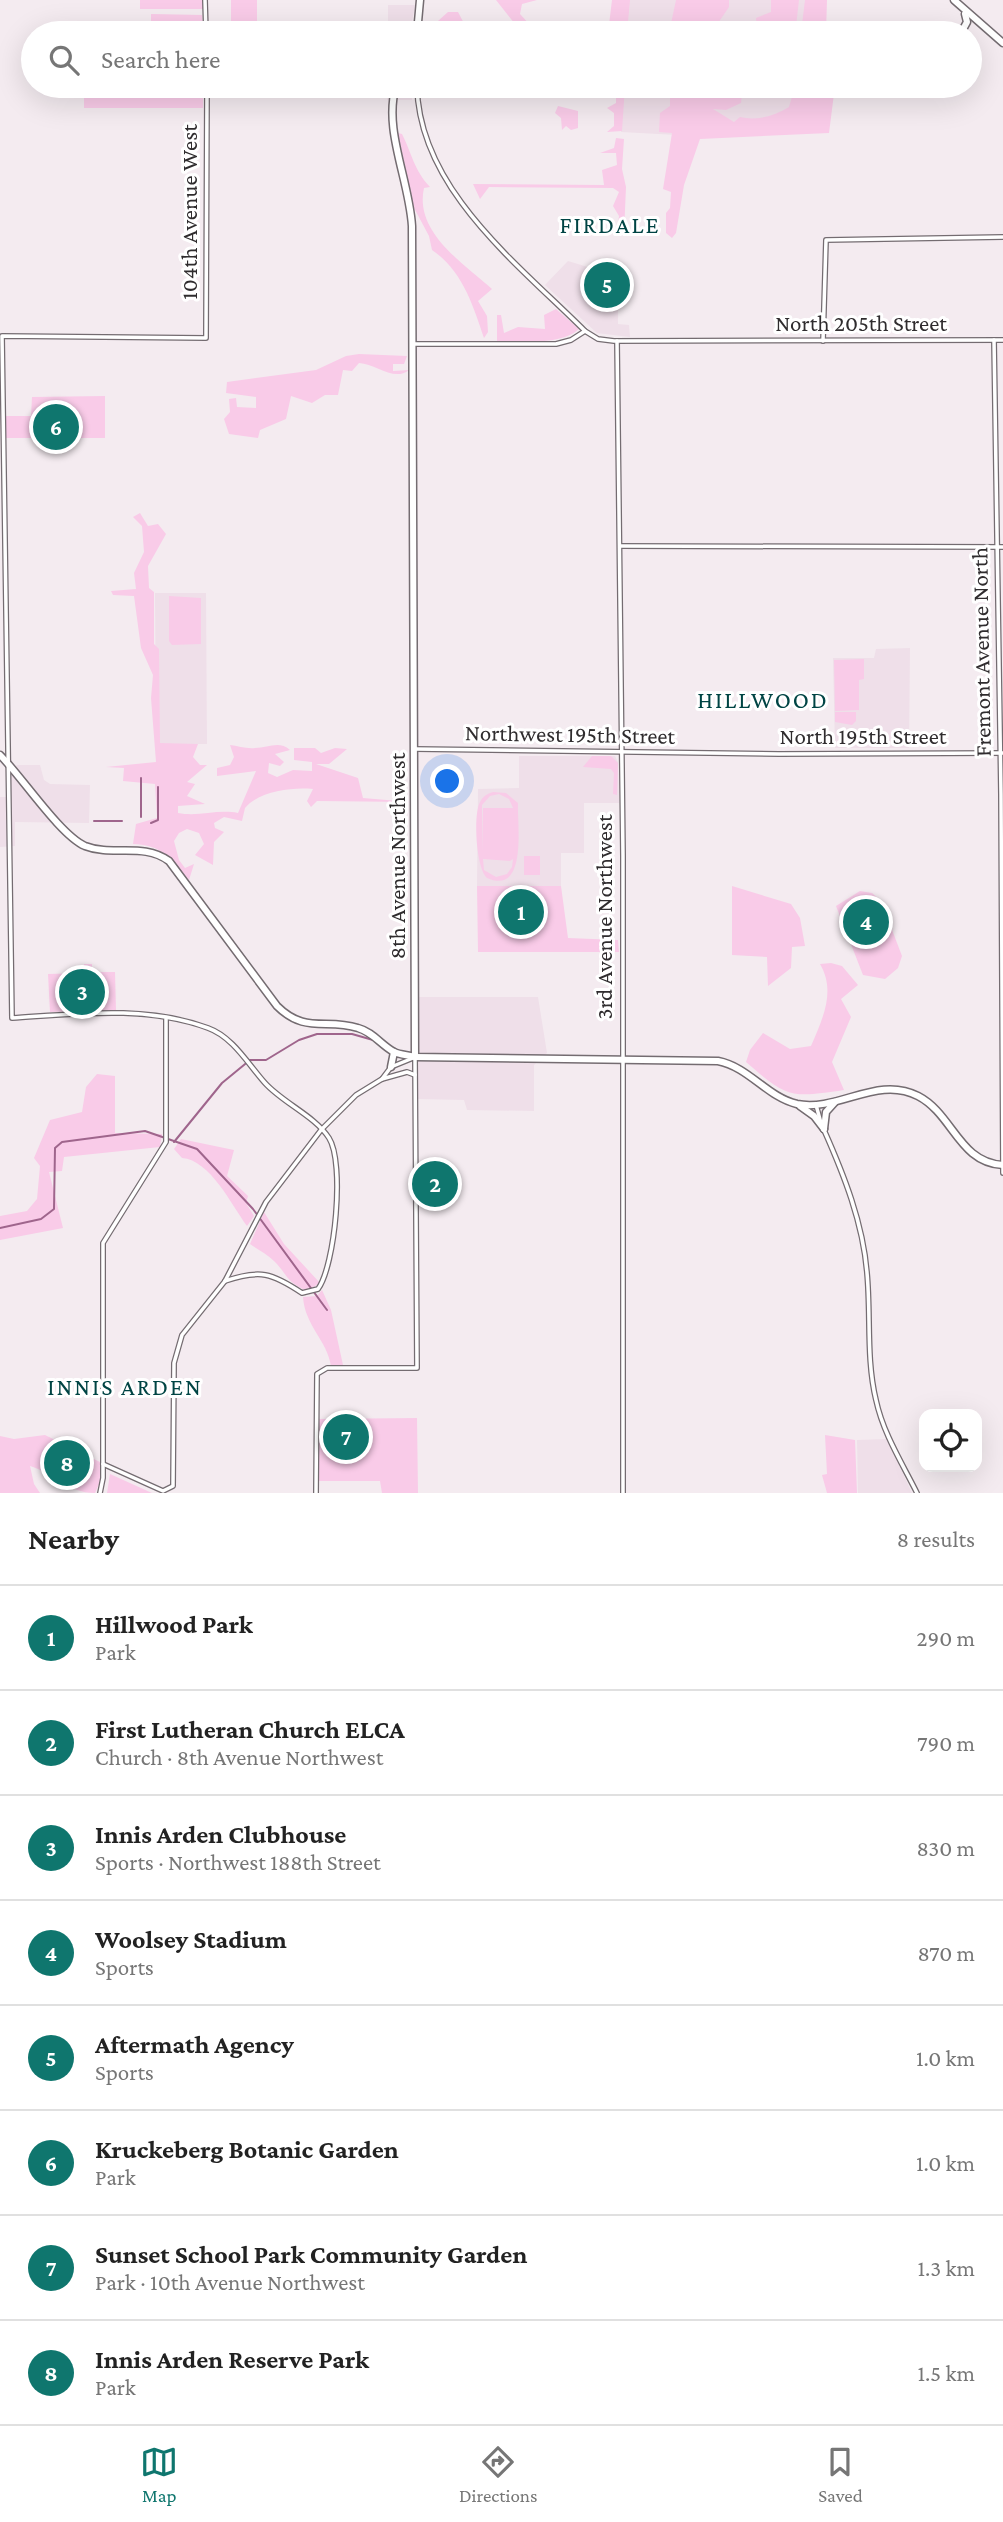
<!DOCTYPE html>
<meta charset="utf-8">
<style>
body{margin:0;font-family:"Crimson Pro",serif;background:#f6f6f6;color:#222}
.controls{position:absolute;right:21px;bottom:21px;display:grid;overflow:hidden;border-radius:14px;box-shadow:0 7px 28px #0002}
.controls button{width:63px;height:63px;display:grid;place-items:center;padding:0;border:0;border-bottom:2px solid #e0e0e0;background:#fff;color:#222;font:35px sans-serif}
.you{position:absolute;left:448px;top:782px;width:24px;height:24px;margin:-18px;border:5px solid #fff;border-radius:50%;background:#1a73e8;box-shadow:0 0 0 10px #1a73e833}
.badge{display:grid;place-items:center;width:46px;height:46px;border-radius:50%;background:#0f766e;color:#fff;font-size:23px;font-weight:700}
.pin{position:absolute;translate:-50% -50%;border:4px solid #fff;box-shadow:0 2px 7px #0006}
.list{margin:0;padding:0;list-style:none}
h2{display:flex;justify-content:space-between;align-items:center;height:91px;margin:0;padding:0 28px;font-size:30px}
h2 small{font-size:23px;font-weight:400;color:#767676}
.list li{display:grid;grid-template-columns:46px 1fr auto;gap:21px;align-items:center;box-sizing:border-box;height:105px;padding:0 28px;border-top:2px solid #e0e0e0}
.list b{display:block;font-size:26px;white-space:nowrap}
.list p{margin:0;font-size:23px;white-space:nowrap;color:#767676}
.list em{font-size:23px;font-style:normal;color:#767676}
.icon{flex:none;width:38px;height:38px;fill:none;stroke:currentColor;stroke-width:2;stroke-linecap:round;stroke-linejoin:round}
.map{position:relative;flex:none;width:1003px;height:1493px;overflow:hidden}
.search{position:absolute;background:#fff;box-shadow:0 7px 28px #0002;left:21px;right:21px;top:21px;height:77px;display:flex;align-items:center;gap:18px;box-sizing:border-box;padding:0 24px;border-radius:38px;color:#767676;font-size:26px}
.sheet{height:931px;background:#fff}
nav{display:flex;justify-content:space-around;align-items:center;box-sizing:border-box;height:98px;border-top:2px solid #e0e0e0;background:#fff;font-size:19px;color:#767676}
nav a{display:grid;justify-items:center;gap:4px}
nav .on{color:#0f766e}
.map>svg:first-child{display:block}
.built{fill:#efdfe9}
.green{fill:#f9cbe8;fill-rule:evenodd}
.lines{fill:none;stroke-linecap:round;stroke-linejoin:round}
.stream{stroke:#9f658c;stroke-width:2}
.minor-casing{stroke:#746c71;stroke-width:6}
.major-casing{stroke:#746c71;stroke-width:9}
.minor{stroke:#fff;stroke-width:3.5}
.major{stroke:#fff;stroke-width:6}
.labels{text-anchor:middle;stroke-width:6;stroke-linejoin:round;paint-order:stroke}
.street-label{font-size:23px;fill:#2f2c2e;stroke:#fff}
.neighbourhood-label{font-size:24px;letter-spacing:2px;fill:#044;stroke:#fff}
</style>
<div class="map">
<svg width="1003" height="1493" viewBox="0 0 1003 1493">
<rect width="100%" height="100%" fill="#f4ebf0"/>
<g class="built">
<polygon points="623,0 815,0 810,33 622,33"/>
<polygon points="388,5 415,5 410,33 388,33"/>
<polygon points="391,86 412,86 412,100 387,100"/>
<polygon points="622,86 802,86 796,126 677,135 621,132"/>
<polygon points="568,261 604,272 618,272 618,324 629,325 630,337 597,333 545,285"/>
<polygon points="155,593 206,593 207,744 156,744"/>
<polygon points="910,648 909,748 835,748 833,658 874,658 876,649"/>
<polygon points="519,756 615,756 618,762 619,803 584,803 584,853 561,853 561,886 477,886 478,789 519,788"/>
<polygon points="18,765 40,765 44,780 50,784 90,785 89,823 15,822 15,846 0,847 0,797 7,797 7,769"/>
<polygon points="418,997 538,997 547,1053 534,1065 534,1111 467,1110 464,1100 418,1099"/>
<polygon points="887,1439 912,1493 858,1493 857,1440"/>
</g>
<g class="green">
<rect x="140" y="0" width="63" height="9"/>
<rect x="231" y="0" width="26" height="28"/>
<polygon points="496,0 537,0 522,4 520,14 531,26 562,23 572,28 570,32 545,30 538,33 432,33 429,29 448,12 458,12 467,29 500,29 515,24"/>
<polygon points="612,0 630,0 627,33 608,33"/>
<polygon points="676,0 729,0 729,7 718,23 735,21 747,33 669,33"/>
<polygon points="771,0 799,0 796,26 790,29 769,26 768,31 757,28 756,18 771,12"/>
<polygon points="805,0 827,0 826,33 801,33"/>
<polygon points="151,14 202,15 203,33 151,33"/>
<rect x="84" y="86" width="119" height="22"/>
<polygon points="616,86 625,86 622,131 607,132 614,126 614,113 607,108 616,103"/>
<path d="M670,86h73l-2,17 -15,7 -13,-1 21,13 6,-5c16,4 35,-1 49,-10l6,-21h40l-6,47 -129,6 -16,46 -8,48 -4,5 -6,-5v-20l4,-5 1,-16 -8,-3 9,-56 -13,-1 1,-19 10,-7z"/>
<polygon points="558,106 578,111 578,128 571,130 566,126 562,130 561,118 555,113"/>
<path d="M398,133l4,1c10,20 12,36 28,53l-6,1c-10,44 40,76 68,101l-14,12 9,15 1,16 -4,6c-11,-33 -22,-68 -52,-88l-3,-14 -16,-30z"/>
<polygon points="616,138 624,139 622,169 626,187 624,233 617,231 619,216 613,206 619,192 613,188 489,187 480,199 473,184 604,185 602,170 617,165 616,153 600,153 614,148"/>
<path d="M556,309l23,20c-17,16 -59,13 -82,13v-27h4l3,18 14,-6 27,2 -1,-14z"/>
<path d="M359,354l48,2 -3,8h-11v7l16,-1c-15,12 -33,-6 -50,-7l-7,8 -9,-1 -5,25h-13l-13,8 -21,-7 -5,23 -26,11 -2,8 -29,-4 -5,-15 6,-7 -1,-13 7,-1 1,9 19,1v-11l-30,-4 1,-11 89,-12 30,-14z"/>
<polygon points="105,396 105,438 6,438 6,416 31,416 32,397"/>
<path d="M140,513l8,13 10,-2 8,10 -18,32 1,22 5,4v52l5,5 1,94 38,1 -5,13 7,8h7l-20,17 8,2 -8,12 18,8 -27,2v7c21,4 39,-4 60,0l18,-42 -39,5v-8l13,-3 4,-8 -4,-12c8,1 17,4 25,3 13,0 24,-8 35,2l-15,4 9,8 -4,4 -11,-3 -1,10 9,4 16,-7 19,1v-9l-18,-2v-12h21l6,5 14,-5 12,1 -18,15h-13l42,14 5,20 47,4 -93,-1 -6,6 -4,-6 6,-12c-21,-2 -54,2 -68,19l-3,13 -18,-4 -10,6 1,5 9,4 -10,10 -1,23 -18,-10 9,-11 -5,-11 -12,-4 -8,4 -5,8 5,19 6,8 9,-4 -5,16c-18,-22 -27,-35 -56,-36l3,-20 21,-6 -2,-34 -32,-3 1,-13 -18,-1 50,-5 -5,-64 2,-23 -12,-27 -7,-52 -21,-1 -2,-4 25,-2 -2,-16 10,-21 -2,-26 -9,-9z"/>
<polygon points="169,596 201,598 201,644 172,645 169,641"/>
<polygon points="864,659 864,679 859,680 859,710 835,711 834,660"/>
<polygon points="835,712 856,712 856,721 852,725 835,722"/>
<polygon points="592,756 611,756 618,763 617,795 613,794 614,773 611,769 583,767"/>
<path d="M493,792l13,1 12,10c-1,21 10,93 -31,75 -11,-10 -14,-63 -7,-76 3,-6 7,-8 13,-10zM499,794l10,5 4,9h-30l-1,44v-47l8,-9zM483,859l27,2 3,-2 -1,8 -5,7 -11,3 -12,-7z"/>
<rect x="524" y="856" width="16" height="19"/>
<polygon points="477,886 561,886 568,938 618,940 619,952 478,952"/>
<polygon points="732,886 791,904 800,918 805,946 792,947 791,968 768,986 767,957 732,955"/>
<polygon points="860,891 872,893 881,901 902,956 898,968 885,979 863,975 836,906"/>
<path d="M831,963l11,3 16,19 -17,14 10,18 -19,45 12,28c-53,8 -57,8 -98,-28l4,-12 13,-17 27,16 21,-3c12,-28 25,-55 9,-82z"/>
<polygon points="84,964 92,964 92,972 115,972 116,1010 50,1012 48,974 84,973"/>
<polygon points="97,1074 115,1076 115,1133 162,1134 160,1147 64,1157 62,1171 49,1172 63,1228 0,1240 0,1216 27,1211 37,1199 40,1166 34,1158 50,1120 82,1112 86,1087"/>
<path d="M181,1139l53,11 -7,26 21,20 -2,7 8,13 -7,10c-16,-22 -37,-66 -65,-68l-8,-9z"/>
<path d="M264,1212l20,32 36,39 -13,8c-22,-10 -19,-16 -33,-30 -7,-7 -17,-12 -24,-17z"/>
<path d="M322,1290l9,20 12,55 -12,1c-4,-26 -26,-40 -28,-69l14,-1z"/>
<polygon points="417,1418 418,1493 382,1493 380,1481 318,1481 318,1419"/>
<path d="M45,1435l55,27v20l-5,11c-28,0 -41,-20 -65,-27l4,18 6,9h-40v-57l14,3z"/>
<polygon points="825,1435 855,1440 857,1493 827,1493 822,1475 827,1474"/>
<polygon points="110,1474 152,1493 107,1493"/>
</g>
<g class="lines">
<g class="stream">
<polyline points="141,817 141,778"/>
<polyline points="94,821 122,821"/>
<polyline points="151,823 158,820 158,787"/>
<polyline points="174,1142 222,1083 250,1060 266,1060 299,1040 317,1034 352,1034 373,1040"/>
<polyline points="0,1228 41,1219 54,1209 55,1148 62,1142 145,1131 197,1149 253,1209 327,1310"/>
</g>
<g class="minor-casing">
<g id="minor">
<polyline points="205,0 206,33"/>
<polyline points="206,27 417,31"/>
<path d="M207,86l-1,252 -204,-2 10,682c64,-4 134,-13 196,10 25,9 40,36 57,55 18,20 50,33 64,55 16,25 6,128 -11,151l-16,4c-30,-20 -42,-24 -77,-12"/>
<path d="M417,86c2,103 101,178 168,245l13,8 16,2 389,-1"/>
<polyline points="994,340 1001,794 1003,1173"/>
<polyline points="617,341 623,856 623,1493"/>
<polyline points="823,341 826,240 1003,237"/>
<polyline points="413,344 556,344 571,340 585,331"/>
<polyline points="620,546 1003,547"/>
<polyline points="415,749 779,754 1003,753"/>
<polyline points="382,1079 391,1067 413,1058"/>
<polyline points="816,1105 821,1123"/>
<path d="M824,1130c20,45 39,93 43,143 4,42 -1,86 9,127 7,33 26,63 41,93"/>
<polyline points="103,1464 163,1491 173,1486 174,1363 182,1335 225,1281 266,1202 321,1130 356,1095 382,1079 407,1072 415,1075"/>
<polyline points="100,1493 103,1478 103,1243 166,1142 166,1019"/>
<polyline points="316,1493 317,1374 327,1368 417,1368 415,1057"/>
</g>
</g>
<g class="major-casing">
<g id="major">
<polyline points="954,0 1003,43"/>
<polyline points="417,33 420,0"/>
<polyline points="961,33 967,22 965,14"/>
<path d="M396,86c-13,43 13,93 16,140l3,831"/>
<path d="M0,755c22,22 60,80 85,91 28,11 58,-4 84,15l108,145c28,28 49,12 81,22 15,4 23,17 36,24 6,3 15,3 21,5l303,4c31,6 49,36 79,43 42,8 80,-29 121,-8 35,18 41,67 85,69"/>
<polyline points="391,1067 394,1052"/>
<polyline points="800,1106 814,1116 824,1129"/>
<polyline points="824,1129 826,1112 835,1102"/>
</g>
</g>
<use href="#minor" class="minor"/>
<use href="#major" class="major"/>
</g>
<g class="labels">
<g class="street-label">
<text transform="translate(189 212) rotate(-90)" y="8">104th Avenue West</text>
<text x="861" y="331">North 205th Street</text>
<text transform="translate(981 652) rotate(-91)" y="8">Fremont Avenue North</text>
<text transform="translate(570 734) rotate(1)" y="8">Northwest 195th Street</text>
<text x="863" y="744">North 195th Street</text>
<text transform="translate(397 856) rotate(-90)" y="8">8th Avenue Northwest</text>
<text transform="translate(604 917) rotate(-90)" y="8">3rd Avenue Northwest</text>
</g>
<g class="neighbourhood-label">
<text x="610" y="233">FIRDALE</text>
<text x="763" y="708">HILLWOOD</text>
<text x="125" y="1395">INNIS ARDEN</text>
</g>
</g>
</svg>
<div class="controls">
<button><svg class="icon" aria-label="locate" viewBox="0 0 24 24"><circle cx="12" cy="12" r="6"/><path d="M12 2v4M12 18v4M2 12h4M18 12h4"/></svg></button>
</div>
<div class="you"></div>
<div class="pin badge" style="left:521px;top:912px">1</div>
<div class="pin badge" style="left:435px;top:1184px">2</div>
<div class="pin badge" style="left:82px;top:992px">3</div>
<div class="pin badge" style="left:866px;top:922px">4</div>
<div class="pin badge" style="left:607px;top:285px">5</div>
<div class="pin badge" style="left:56px;top:427px">6</div>
<div class="pin badge" style="left:346px;top:1437px">7</div>
<div class="pin badge" style="left:67px;top:1463px">8</div>
<div class="search"><svg class="icon" aria-label="search" viewBox="0 0 24 24"><circle cx="10" cy="10" r="6"/><path d="M15 15l6 6"/></svg>Search here</div>
</div>
<section class="sheet">
<h2>Nearby<small>8 results</small></h2>
<ul class="list">
<li><span class="badge">1</span><div><b>Hillwood Park</b><p>Park</p></div><em>290 m</em></li>
<li><span class="badge">2</span><div><b>First Lutheran Church ELCA</b><p>Church · 8th Avenue Northwest</p></div><em>790 m</em></li>
<li><span class="badge">3</span><div><b>Innis Arden Clubhouse</b><p>Sports · Northwest 188th Street</p></div><em>830 m</em></li>
<li><span class="badge">4</span><div><b>Woolsey Stadium</b><p>Sports</p></div><em>870 m</em></li>
<li><span class="badge">5</span><div><b>Aftermath Agency</b><p>Sports</p></div><em>1.0 km</em></li>
<li><span class="badge">6</span><div><b>Kruckeberg Botanic Garden</b><p>Park</p></div><em>1.0 km</em></li>
<li><span class="badge">7</span><div><b>Sunset School Park Community Garden</b><p>Park · 10th Avenue Northwest</p></div><em>1.3 km</em></li>
<li><span class="badge">8</span><div><b>Innis Arden Reserve Park</b><p>Park</p></div><em>1.5 km</em></li>
</ul>
</section>
<nav>
<a class="on"><svg class="icon" aria-label="map" viewBox="0 0 24 24"><path d="M3 6l6-2 6 2 6-2v14l-6 2-6-2-6 2zM9 4v14M15 6v14"/></svg>Map</a>
<a><svg class="icon" aria-label="directions" viewBox="0 0 24 24"><path d="M12 3l9 9-9 9-9-9zM9 14v-3h6M13 9l2 2-2 2"/></svg>Directions</a>
<a><svg class="icon" aria-label="saved" viewBox="0 0 24 24"><path d="M7 4h10v16l-5-4-5 4z"/></svg>Saved</a>
</nav>
